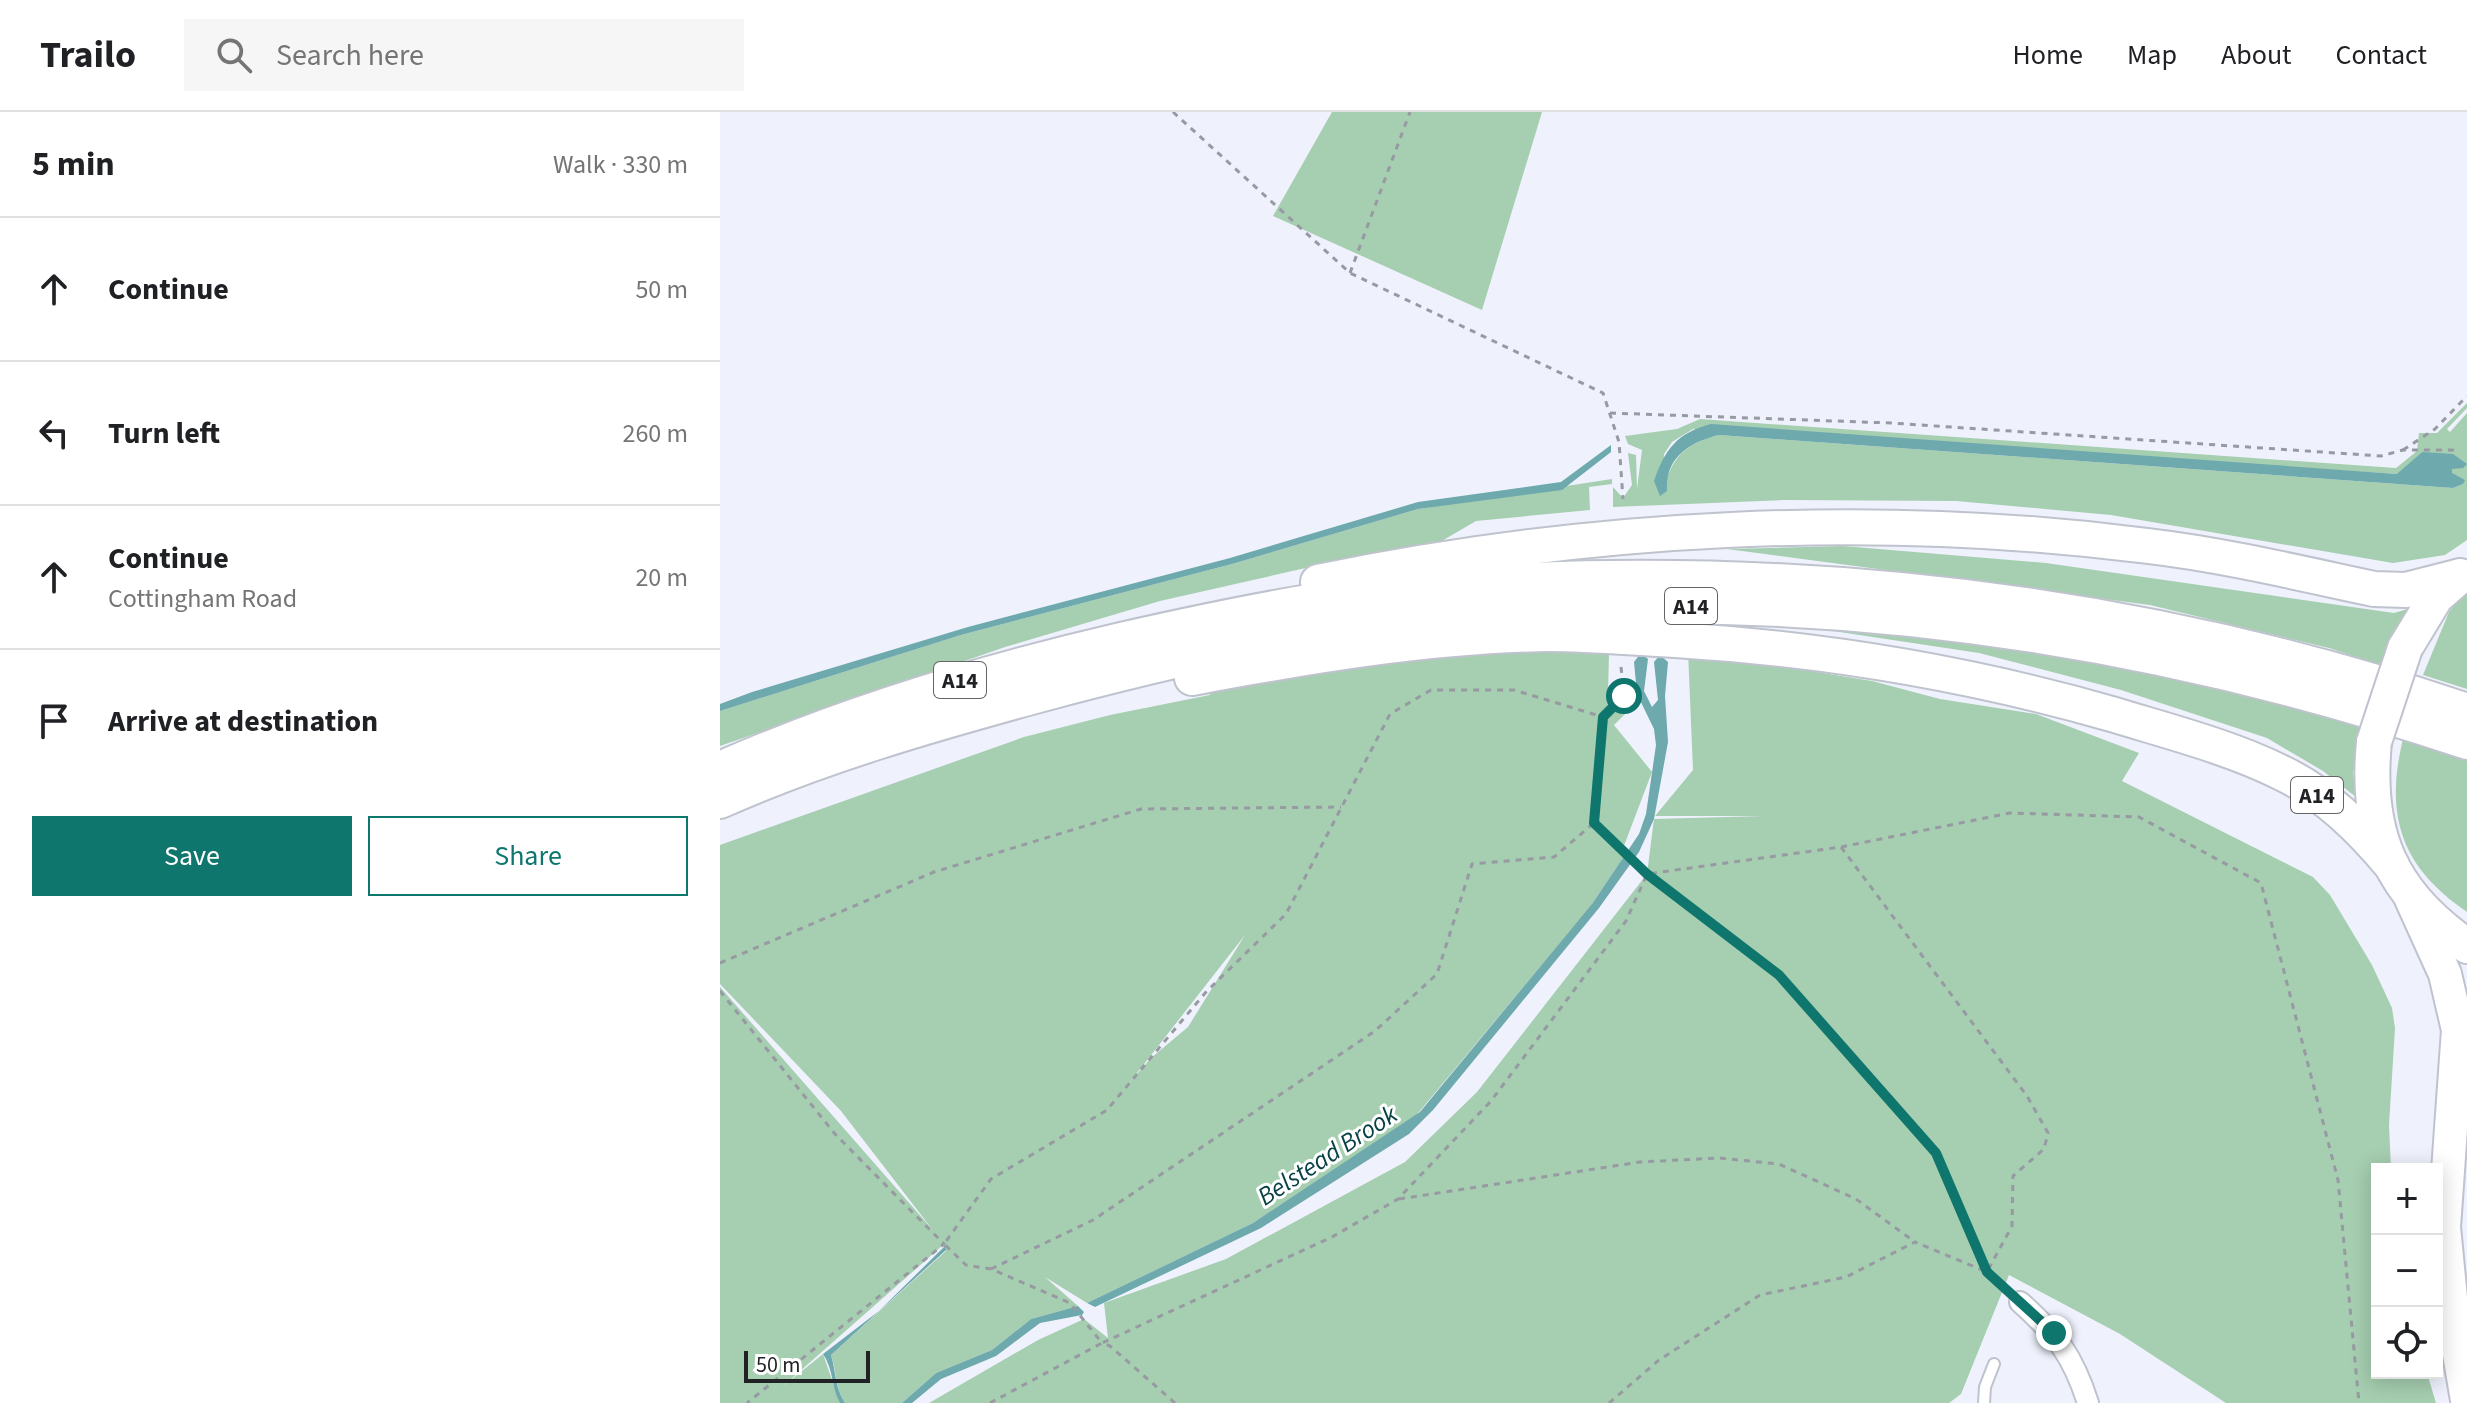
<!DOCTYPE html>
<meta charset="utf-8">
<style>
body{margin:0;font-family:"Source Sans 3",sans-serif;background:#f6f6f6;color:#202124}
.controls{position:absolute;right:24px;bottom:24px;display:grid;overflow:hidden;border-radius:0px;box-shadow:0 4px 20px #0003}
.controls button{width:72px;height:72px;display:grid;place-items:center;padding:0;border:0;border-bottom:2px solid #e0e0e0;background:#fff;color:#202124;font:40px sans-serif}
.scale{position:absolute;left:24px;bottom:20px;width:126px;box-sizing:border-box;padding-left:8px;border:4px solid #212226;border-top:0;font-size:22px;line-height:28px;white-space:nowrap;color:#212226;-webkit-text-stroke:6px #fff;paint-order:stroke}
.stop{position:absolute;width:24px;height:24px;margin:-18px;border:6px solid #0f766e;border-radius:50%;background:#fff}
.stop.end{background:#0f766e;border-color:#fff;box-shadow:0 2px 8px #0008}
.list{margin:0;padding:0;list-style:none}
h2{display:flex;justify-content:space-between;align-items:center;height:104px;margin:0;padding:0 32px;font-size:34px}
h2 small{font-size:26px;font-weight:400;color:#757577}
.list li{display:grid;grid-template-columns:52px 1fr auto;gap:24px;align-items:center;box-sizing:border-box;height:144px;padding:0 32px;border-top:2px solid #e0e0e0}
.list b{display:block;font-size:30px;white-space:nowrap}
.list p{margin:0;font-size:26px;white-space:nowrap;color:#757577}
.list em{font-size:26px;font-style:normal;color:#757577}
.actions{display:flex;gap:16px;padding:24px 32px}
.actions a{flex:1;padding:18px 0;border:2px solid #0f766e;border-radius:0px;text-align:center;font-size:28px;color:#0f766e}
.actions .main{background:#0f766e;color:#fff}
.icon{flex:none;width:44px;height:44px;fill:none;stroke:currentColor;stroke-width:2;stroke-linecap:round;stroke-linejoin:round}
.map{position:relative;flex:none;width:1747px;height:1291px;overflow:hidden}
header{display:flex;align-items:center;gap:48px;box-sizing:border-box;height:112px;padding:0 40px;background:#fff;border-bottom:2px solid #e0e0e0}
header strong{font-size:38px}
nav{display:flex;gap:44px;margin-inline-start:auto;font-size:28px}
.search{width:560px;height:72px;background:#f6f6f6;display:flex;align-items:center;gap:20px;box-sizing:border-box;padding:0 28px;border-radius:0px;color:#757577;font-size:30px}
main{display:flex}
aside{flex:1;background:#fff}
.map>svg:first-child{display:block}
.green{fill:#a6ceb0;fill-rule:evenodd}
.water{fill:#6da9ad}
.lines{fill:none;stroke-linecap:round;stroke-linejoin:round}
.service-casing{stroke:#bfc3cd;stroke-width:14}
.minor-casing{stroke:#bfc3cd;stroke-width:24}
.primary-casing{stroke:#bfc3cd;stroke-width:36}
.trunk-casing{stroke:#bfc3cd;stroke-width:38}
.path{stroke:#979aa2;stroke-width:3;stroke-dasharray:6 6;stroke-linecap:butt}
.service{stroke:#fff;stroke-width:10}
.minor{stroke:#fff;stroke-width:20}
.primary{stroke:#fff;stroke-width:32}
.trunk{stroke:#fff;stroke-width:34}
.trunk-bridge-casing{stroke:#bfc3cd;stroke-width:38;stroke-linecap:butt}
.trunk-bridge{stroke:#fff;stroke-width:34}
.route{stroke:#0f766e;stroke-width:10}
.labels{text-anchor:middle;stroke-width:6;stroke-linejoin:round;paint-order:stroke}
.shield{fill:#fff;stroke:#646467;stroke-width:2}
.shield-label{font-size:22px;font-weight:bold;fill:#212226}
.water-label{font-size:26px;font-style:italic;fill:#064145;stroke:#fff}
</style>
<header>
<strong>Trailo</strong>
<div class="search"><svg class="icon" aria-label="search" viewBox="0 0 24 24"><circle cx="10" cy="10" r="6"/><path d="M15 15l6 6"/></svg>Search here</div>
<nav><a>Home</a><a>Map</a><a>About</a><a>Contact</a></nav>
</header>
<main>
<aside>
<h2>5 min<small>Walk · 330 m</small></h2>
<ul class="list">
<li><svg class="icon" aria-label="ahead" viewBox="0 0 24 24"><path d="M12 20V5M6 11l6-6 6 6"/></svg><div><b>Continue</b></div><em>50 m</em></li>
<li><svg class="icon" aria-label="left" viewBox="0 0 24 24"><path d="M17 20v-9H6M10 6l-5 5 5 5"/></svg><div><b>Turn left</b></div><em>260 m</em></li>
<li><svg class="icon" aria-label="ahead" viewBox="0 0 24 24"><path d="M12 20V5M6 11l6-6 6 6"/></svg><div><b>Continue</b><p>Cottingham Road</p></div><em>20 m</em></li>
<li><svg class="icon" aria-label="arrive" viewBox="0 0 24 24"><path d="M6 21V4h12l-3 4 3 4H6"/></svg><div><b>Arrive at destination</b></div></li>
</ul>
<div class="actions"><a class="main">Save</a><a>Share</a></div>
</aside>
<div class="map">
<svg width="1747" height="1291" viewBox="0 0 1747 1291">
<rect width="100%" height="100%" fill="#eff2fd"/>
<g class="green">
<polygon points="612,0 822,0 762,198 553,104"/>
<path d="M1747,291v5l-20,21 3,3 17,-19v127l-22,15 -52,8 -282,-48 -155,-14 -172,-1 -171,7v-20l10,11 9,-13 -4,-32 8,2 1,34 5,-39 -14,-6 -3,-8 52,-7 23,-10 696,49 21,-17 2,-18h18zM973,317l705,45 24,-22 30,16v5l11,11 -10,4 -734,-53c-28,7 -45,18 -53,47l-2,-28 8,-12z"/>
<polygon points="892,367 892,372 869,375 870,398 756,409 720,430 630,446 440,489 285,535 0,634 0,599 241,523 512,452 698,397"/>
<polygon points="1123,434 1326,451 1674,501 1691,496 1673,522 1662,554 1609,536 1430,493 1007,437"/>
<polygon points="1747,476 1747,577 1703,563 1729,500"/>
<polygon points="1033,507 1392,546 1646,610 1633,660 1636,685 1603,659 1547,626 1401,578 1259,541"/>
<path d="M781,537l108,4 -1,41 25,12 -19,19 38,47 -30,79 3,4 -35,52 -176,211 -161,105 -166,80 -42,-26 33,29 -47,13 -39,31 -56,23 -34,30h-57c-10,-15 -8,-31 -14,-48l115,-104 -3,-6 -161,142 41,-33 17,49h-120v-416l212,242 -91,-118 -121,-127v-139l304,-108 86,-22 100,-20 3,-10zM525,823l-57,92 -37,31 -21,24z"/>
<polygon points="968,539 1152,569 1220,587 1316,602 1419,641 1402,669 1593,765 1610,783 1652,853 1672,896 1675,916 1669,1013 1671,1057 1657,1057 1657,1261 1707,1261 1716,1291 1506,1291 1400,1222 1289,1163 1241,1282 1229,1291 209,1291 318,1228 364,1207 388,1226 384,1191 506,1147 685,1050 757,980 927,762 934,707 1044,704 935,704 973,658"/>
<path d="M1684,623l63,25v152c-68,-46 -83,-99 -63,-177z"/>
</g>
<g class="water">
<path d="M991,312l686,50 25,-22 31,2 14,10 -4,4 -11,1v4l13,7 -2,4 -10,4 -734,-53c-29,7 -54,22 -52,56l-7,5 -6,-15c11,-32 23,-48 57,-57z"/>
<polygon points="891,333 891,340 842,378 698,397 512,452 241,523 0,599 0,592 32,580 248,515 510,446 698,390 841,370"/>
<polygon points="921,541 928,547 924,579 932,595 938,588 934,550 940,543 948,550 945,584 948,630 934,707 919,740 879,796 713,998 689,1022 541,1116 375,1195 367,1191 533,1111 700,1000 872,792 919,722 926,702 936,633 934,617 917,582 914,550"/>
<path d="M225,1134l1,4 -115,105c5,17 4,33 14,48h-5c-9,-16 -6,-33 -17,-49l56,-43z"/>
<polygon points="358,1194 364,1200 362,1203 320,1211 276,1244 221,1267 192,1291 182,1291 216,1261 272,1238 311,1207"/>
</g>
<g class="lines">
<g class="service-casing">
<polyline id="service" points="1264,1291 1265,1275 1274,1252"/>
</g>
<g class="minor-casing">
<path id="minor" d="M1300,1190c37,33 53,54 68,101"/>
</g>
<g class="primary-casing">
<polyline id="primary" points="1691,787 1725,862 1738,918 1724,1115 1733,1207 1747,1288"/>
</g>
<g class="trunk-casing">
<g id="trunk">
<path d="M598,470c270,-56 556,-71 830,-36 76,9 151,27 226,43l32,1 51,-13"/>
<polyline points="1685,536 1716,485 1740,464"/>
<path d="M472,566c117,-22 238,-42 357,-44 42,0 84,4 126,6 151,9 294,33 440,75 55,17 115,32 167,58 44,21 79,56 110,93"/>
<path d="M1654,630c-9,92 17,152 93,204"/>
<path d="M0,657c130,-57 263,-97 401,-129 119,-27 242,-52 364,-58 334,-18 665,21 982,129"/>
<path d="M0,689c101,-45 209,-76 315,-105 148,-40 297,-73 450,-86 38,-3 78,-2 117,-3 295,-8 586,41 865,135"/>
</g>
</g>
<g class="path">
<polyline points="453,0 630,161 883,281 899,330 903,387"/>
<polyline points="630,161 690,0"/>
<polyline points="890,301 1171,311 1661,344 1683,338 1735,338"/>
<polyline points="1683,338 1715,317 1747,284"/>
<polyline points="901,555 904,584 883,605 874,711 927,762 1059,863 1216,1041 1267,1160"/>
<polyline points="1121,735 1307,984 1328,1021 1324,1037 1293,1064 1292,1114 1267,1160"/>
<polyline points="0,851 214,760 421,697 621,695"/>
<polyline points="0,879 115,1022 224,1132 27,1291"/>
<polyline points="679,1087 920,1050 999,1046 1059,1052 1136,1087 1195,1130"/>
<polyline points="271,1157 373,1108 655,919 717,862 752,752 834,745 874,711"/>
<polyline points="270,1291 382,1231 350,1191 271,1157 246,1153 224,1132 271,1067 387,998 486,880 566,802 670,602 711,578 794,578 883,605"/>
<polyline points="455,1291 390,1234 382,1231 612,1125 678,1087 771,989 906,809 927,762 1121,735 1290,701 1419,705 1541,771 1618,1068 1639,1291"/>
<polyline points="889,1291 939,1248 1040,1183 1126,1165 1195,1130 1267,1160 1287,1178"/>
</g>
<use href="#service" class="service"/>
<use href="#minor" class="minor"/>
<use href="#primary" class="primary"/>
<use href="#trunk" class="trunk"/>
<g class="trunk-bridge-casing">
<polyline id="trunk-bridge" points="1654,630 1685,536"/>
</g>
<use href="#trunk-bridge" class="trunk-bridge"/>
</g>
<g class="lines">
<polyline class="route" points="904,584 883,605 874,711 927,762 1059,863 1216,1041 1267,1160 1334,1221"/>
</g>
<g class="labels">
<g class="shield">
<rect x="945" y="476" width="52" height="36" rx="6"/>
<rect x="214" y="550" width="52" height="36" rx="6"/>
<rect x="1571" y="665" width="52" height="36" rx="6"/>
</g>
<g class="shield-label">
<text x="971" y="502">A14</text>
<text x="240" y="576">A14</text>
<text x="1597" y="691">A14</text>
</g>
<g class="water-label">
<text transform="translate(607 1043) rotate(-33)" y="9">Belstead Brook</text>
</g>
</g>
</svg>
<div class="controls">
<button>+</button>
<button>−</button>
<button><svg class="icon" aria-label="locate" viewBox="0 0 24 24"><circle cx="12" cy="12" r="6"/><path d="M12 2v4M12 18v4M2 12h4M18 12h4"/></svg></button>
</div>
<div class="scale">50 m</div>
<div class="stop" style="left:904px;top:584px"></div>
<div class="stop end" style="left:1334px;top:1221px"></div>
</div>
</main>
